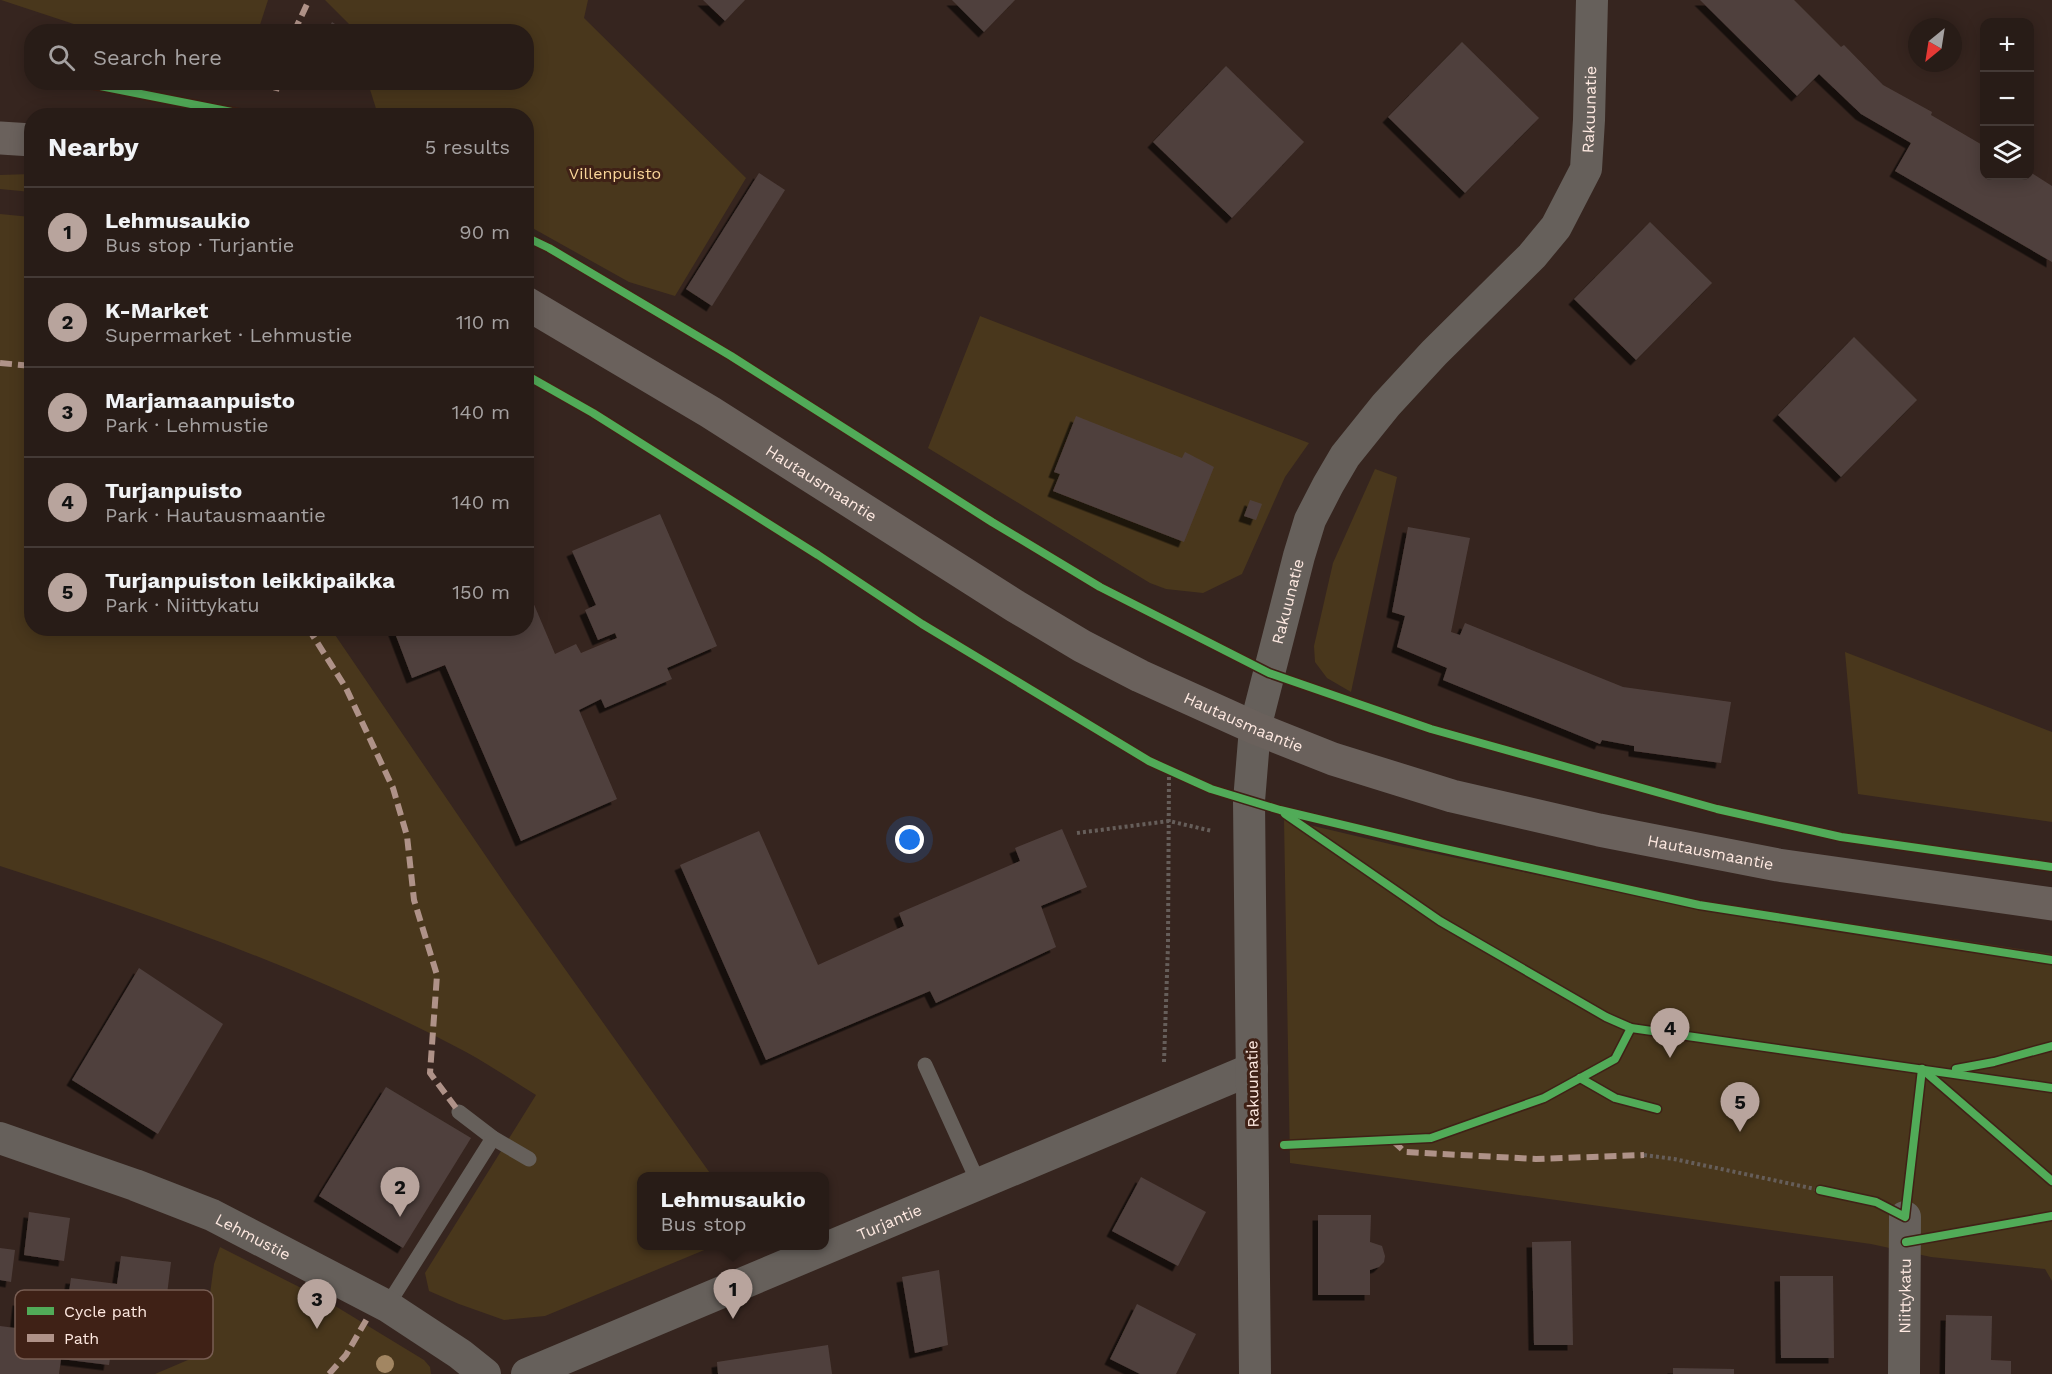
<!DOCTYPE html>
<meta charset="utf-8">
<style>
body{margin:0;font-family:"Work Sans",sans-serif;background:#342924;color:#f1f3f6}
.controls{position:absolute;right:18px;top:18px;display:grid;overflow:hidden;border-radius:12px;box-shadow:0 3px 15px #0003}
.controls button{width:54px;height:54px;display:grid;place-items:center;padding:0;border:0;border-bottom:2px solid #443a36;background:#281c17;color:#f1f3f6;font:30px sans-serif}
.compass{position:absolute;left:1908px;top:18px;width:54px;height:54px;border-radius:50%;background:#281c17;box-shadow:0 3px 15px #0003;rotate:210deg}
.you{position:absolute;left:910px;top:840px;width:21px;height:21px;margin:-15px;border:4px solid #fff;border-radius:50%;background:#1a73e8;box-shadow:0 0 0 9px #1a73e833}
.badge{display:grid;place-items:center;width:39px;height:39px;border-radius:50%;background:#b8a49d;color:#111;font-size:20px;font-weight:700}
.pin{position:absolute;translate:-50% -50px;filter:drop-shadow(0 2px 3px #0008)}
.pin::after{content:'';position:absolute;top:32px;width:21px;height:18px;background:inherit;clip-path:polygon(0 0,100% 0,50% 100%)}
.popup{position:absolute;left:637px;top:1172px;width:192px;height:78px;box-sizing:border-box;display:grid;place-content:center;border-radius:12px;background:#281c17;filter:drop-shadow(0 2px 4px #0005);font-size:20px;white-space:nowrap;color:#a5a1a1}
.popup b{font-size:22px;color:#f1f3f6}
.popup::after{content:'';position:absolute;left:50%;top:100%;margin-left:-12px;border:12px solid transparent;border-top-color:#281c17}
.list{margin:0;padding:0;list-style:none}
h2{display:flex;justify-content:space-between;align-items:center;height:78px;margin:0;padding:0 24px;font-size:26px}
h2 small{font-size:20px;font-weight:400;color:#a5a1a1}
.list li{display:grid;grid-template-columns:39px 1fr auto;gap:18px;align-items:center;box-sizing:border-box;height:90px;padding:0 24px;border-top:2px solid #443a36}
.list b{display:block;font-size:22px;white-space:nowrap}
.list p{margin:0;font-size:20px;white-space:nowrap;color:#a5a1a1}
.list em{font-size:20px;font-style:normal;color:#a5a1a1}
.icon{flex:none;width:33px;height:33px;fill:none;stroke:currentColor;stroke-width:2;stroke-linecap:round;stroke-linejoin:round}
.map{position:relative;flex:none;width:2052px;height:1374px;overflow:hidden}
.search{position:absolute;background:#281c17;box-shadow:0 3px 15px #0003;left:24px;top:24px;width:510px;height:66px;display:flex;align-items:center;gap:15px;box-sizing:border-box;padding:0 21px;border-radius:24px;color:#a5a1a1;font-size:22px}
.panel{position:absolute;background:#281c17;box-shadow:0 3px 15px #0003;left:24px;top:108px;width:510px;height:528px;border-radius:24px}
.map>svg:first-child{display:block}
.green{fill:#49371c}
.building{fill:#50403d;filter:url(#shadow)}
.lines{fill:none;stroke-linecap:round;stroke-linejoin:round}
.path{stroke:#665e5a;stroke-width:4;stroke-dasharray:3 3;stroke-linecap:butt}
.lane{stroke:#66605b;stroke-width:15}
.street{stroke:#66605b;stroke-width:32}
.secondary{stroke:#6a615c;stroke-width:33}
.quiet{stroke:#af9288;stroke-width:6;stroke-dasharray:12 6;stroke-linecap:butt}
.cycleway-casing{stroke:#3f2116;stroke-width:11}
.cycleway{stroke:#51ab58;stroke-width:8}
.tree{fill:#a28662}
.labels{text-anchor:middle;stroke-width:6;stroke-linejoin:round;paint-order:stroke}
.street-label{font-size:16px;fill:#fee9e1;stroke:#3f2116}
.park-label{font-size:16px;fill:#fad699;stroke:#3f2116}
.key{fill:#3f2116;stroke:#785d53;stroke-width:1.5}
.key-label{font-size:16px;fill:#fee9e1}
</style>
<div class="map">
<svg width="2052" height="1374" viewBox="0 0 2052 1374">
<defs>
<filter id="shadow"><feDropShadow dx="-5.5" dy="5.5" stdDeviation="0" flood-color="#0009"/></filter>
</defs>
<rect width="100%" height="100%" fill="#36251f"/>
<g class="green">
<polygon points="1,0 268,0 258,31 95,31"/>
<polygon points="325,0 588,0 584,18 746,178 675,296 629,282 527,225 526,116 378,115 368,83 526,82 526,32 353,31 351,26"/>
<polygon points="31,174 31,192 0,189 0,175"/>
<path d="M0,214l31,3 1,411 299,1 180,264 201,283h-70v70h72l-169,70 -41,4 -45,-16 -30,-13 -4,-18 111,-178c-23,-14 -46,-30 -70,-43 -148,-79 -307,-135 -466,-186z"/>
<polygon points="980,316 1309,443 1285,477 1242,574 1203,593 1166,589 1150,583 928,448"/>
<polygon points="1375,469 1397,477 1351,692 1327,678 1315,662 1314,646 1333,563"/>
<polygon points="1845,652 2052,732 2052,822 1858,794"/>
<polygon points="1284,819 1394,845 1547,877 2052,954 2052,1281 2045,1269 1931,1257 1871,1244 1290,1163"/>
<polygon points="220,1247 327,1301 424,1360 430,1367 431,1374 155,1374 202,1354 214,1264"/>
</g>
<g class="building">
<polygon points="703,0 745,0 725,21"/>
<polygon points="952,0 1015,0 984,32"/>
<polygon points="1700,0 1794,0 1841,47 1844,45 1883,85 1932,112 1931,115 1984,146 1984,176 2030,176 2030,172 2052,186 2052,262 1895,171 1911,143 1861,114 1819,74 1797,96"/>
<polygon points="332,22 347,32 327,32"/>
<polygon points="1462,42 1539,118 1465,193 1388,117"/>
<polygon points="1226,66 1304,142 1232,218 1153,142"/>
<polygon points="759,173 785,190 712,306 686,289"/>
<polygon points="1650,222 1712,283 1636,360 1574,299"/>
<polygon points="1854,337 1917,400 1841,477 1778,415"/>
<polygon points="1076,416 1182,458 1185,452 1214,467 1184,542 1053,491 1060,474 1054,472"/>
<polygon points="1250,500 1262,504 1256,520 1244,516"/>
<polygon points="660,514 717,646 667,668 672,679 605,708 601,699 579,710 617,799 521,841 445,665 412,678 393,628 526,628 527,588 555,654 576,644 581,653 617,638 615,633 598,640 585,610 596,605 572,551"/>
<polygon points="1408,527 1470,538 1451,632 1460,635 1465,623 1623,687 1731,702 1721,763 1634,751 1634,746 1602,740 1600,744 1443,680 1447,668 1397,647 1405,616 1392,612"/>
<polygon points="1062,829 1087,887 1041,906 1056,947 936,1003 930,991 766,1060 680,865 759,831 818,965 904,926 899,913 1020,861 1015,848"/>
<polygon points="139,968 223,1024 158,1134 72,1080"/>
<polygon points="386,1087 471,1138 403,1248 319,1196"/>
<polygon points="1141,1177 1206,1212 1178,1266 1112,1231"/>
<polygon points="29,1212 70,1218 64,1261 24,1255"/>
<polygon points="1318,1215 1371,1215 1370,1242 1382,1246 1385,1256 1384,1262 1379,1267 1370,1270 1370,1295 1318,1295"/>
<polygon points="1571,1241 1573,1345 1534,1345 1532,1242"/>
<polygon points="0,1248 15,1250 11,1282 0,1280"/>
<polygon points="121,1256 171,1262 161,1343 113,1337 109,1365 61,1359 59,1374 0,1374 0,1326 15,1328 18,1300 67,1306 71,1278 117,1284"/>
<polygon points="939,1270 948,1345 915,1353 902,1277"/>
<polygon points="1780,1276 1833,1276 1834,1358 1781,1358"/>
<polygon points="1137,1304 1196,1334 1176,1374 1140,1374 1110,1359"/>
<polygon points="1946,1315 1992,1316 1991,1360 2011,1361 2011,1374 1945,1374"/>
<polygon points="828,1345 832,1374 718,1374 717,1362"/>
<polygon points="1673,1368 1734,1369 1734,1374 1673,1374"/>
</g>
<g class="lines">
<g class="path">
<polyline points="1077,833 1169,821 1212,831"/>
<polyline points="1164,1062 1168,945 1169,770"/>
<polyline points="1644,1155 1674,1159 1820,1190"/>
</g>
<g class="lane">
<polyline points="925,1065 979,1184"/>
<polyline points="459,1112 493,1138 529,1159"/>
<polyline points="387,1306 493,1138"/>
</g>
<g class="street">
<path id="s1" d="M0,1138l135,47 77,30 175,91 73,48 25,20"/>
<path id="s2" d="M527,1374l725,-305"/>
<path id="s3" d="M1255,1374l-6,-573 6,-73 44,-172 11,-36 18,-35 17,-29 41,-51 48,-52 98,-97 24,-29 30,-58 3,-49 3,-120"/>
<path id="s4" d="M1904,1374l1,-157"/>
</g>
<g class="secondary">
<polyline points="0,138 32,140"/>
<path id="s5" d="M526,303l184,109 305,194 67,40 58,30 115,52 78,31 119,37 147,34 179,35 274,39"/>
</g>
<g class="quiet">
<polyline points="294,32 309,0"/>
<polyline points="276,91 278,82"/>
<polyline points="0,363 32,366"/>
<polyline points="308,628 346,688 393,788 407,836 414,900 437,975 430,1073 459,1112"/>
<polyline points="1393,1141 1405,1152 1536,1159 1644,1155"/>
<polyline points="329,1374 346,1355 368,1317"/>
</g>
<g class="cycleway-casing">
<g id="cycleway">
<polyline points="80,82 252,116"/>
<polyline points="526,237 549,248 731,356 992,522 1100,587 1269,673 1431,729 1717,809 1841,837 2052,867"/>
<polyline points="526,375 593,413 818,555 922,624 1149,761 1211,789 1280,810 1427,845 1699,905 2052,960"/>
<polyline points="1285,814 1440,921 1606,1017 1631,1028 2052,1088"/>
<polyline points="1922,1069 2052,1181"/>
<polyline points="1956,1069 1994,1062 2052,1046"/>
<polyline points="1580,1078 1615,1098 1657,1109"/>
<polyline points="1284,1145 1431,1138 1544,1098 1615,1059 1631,1028"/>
<polyline points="1820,1190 1876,1202 1905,1217 1922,1069"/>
<polyline points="1906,1242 2052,1216"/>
</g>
</g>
<use href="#cycleway" class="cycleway"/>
</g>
<circle class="tree" cx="385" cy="1364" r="9"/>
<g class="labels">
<g class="street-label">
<text dy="6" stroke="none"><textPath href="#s3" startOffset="1371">Rakuunatie</textPath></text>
<text dy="6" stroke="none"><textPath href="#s5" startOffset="346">Hautausmaantie</textPath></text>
<text dy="6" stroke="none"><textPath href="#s3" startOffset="777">Rakuunatie</textPath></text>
<text dy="6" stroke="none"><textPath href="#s5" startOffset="832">Hautausmaantie</textPath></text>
<text dy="6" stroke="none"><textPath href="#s5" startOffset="1318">Hautausmaantie</textPath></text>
<text transform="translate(1252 1084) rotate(-91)" y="6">Rakuunatie</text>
<text dy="6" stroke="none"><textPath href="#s2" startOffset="393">Turjantie</textPath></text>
<text dy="6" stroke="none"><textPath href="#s1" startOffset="272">Lehmustie</textPath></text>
<text dy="6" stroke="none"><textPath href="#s4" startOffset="78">Niittykatu</textPath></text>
</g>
<g class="park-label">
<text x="615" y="179">Villenpuisto</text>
</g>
</g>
<rect x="15" y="1290" width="198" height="69" rx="9" class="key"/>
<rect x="27" y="1307" width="27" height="8" fill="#51ab58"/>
<rect x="27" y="1334" width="27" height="8" fill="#af9288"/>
<g class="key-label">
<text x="64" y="1317">Cycle path</text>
<text x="64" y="1344">Path</text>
</g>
</svg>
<div class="controls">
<button>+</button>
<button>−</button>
<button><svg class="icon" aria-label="layers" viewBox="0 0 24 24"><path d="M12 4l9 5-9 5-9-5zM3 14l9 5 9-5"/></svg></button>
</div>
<svg class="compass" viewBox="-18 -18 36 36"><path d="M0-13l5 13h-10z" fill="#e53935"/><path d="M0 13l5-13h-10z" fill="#a5a1a1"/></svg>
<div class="you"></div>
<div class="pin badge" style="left:733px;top:1319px">1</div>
<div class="popup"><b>Lehmusaukio</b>Bus stop</div>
<div class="pin badge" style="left:400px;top:1217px">2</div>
<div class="pin badge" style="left:317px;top:1329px">3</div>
<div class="pin badge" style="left:1670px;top:1058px">4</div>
<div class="pin badge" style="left:1740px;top:1132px">5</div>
<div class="search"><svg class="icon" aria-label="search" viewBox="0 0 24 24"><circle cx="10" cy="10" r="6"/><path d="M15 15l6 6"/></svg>Search here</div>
<section class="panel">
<h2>Nearby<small>5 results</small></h2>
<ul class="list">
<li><span class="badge">1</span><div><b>Lehmusaukio</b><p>Bus stop · Turjantie</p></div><em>90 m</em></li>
<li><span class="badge">2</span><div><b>K-Market</b><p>Supermarket · Lehmustie</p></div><em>110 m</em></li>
<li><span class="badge">3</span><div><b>Marjamaanpuisto</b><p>Park · Lehmustie</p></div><em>140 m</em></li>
<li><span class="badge">4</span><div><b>Turjanpuisto</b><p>Park · Hautausmaantie</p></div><em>140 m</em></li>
<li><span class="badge">5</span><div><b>Turjanpuiston leikkipaikka</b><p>Park · Niittykatu</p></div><em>150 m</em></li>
</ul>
</section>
</div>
